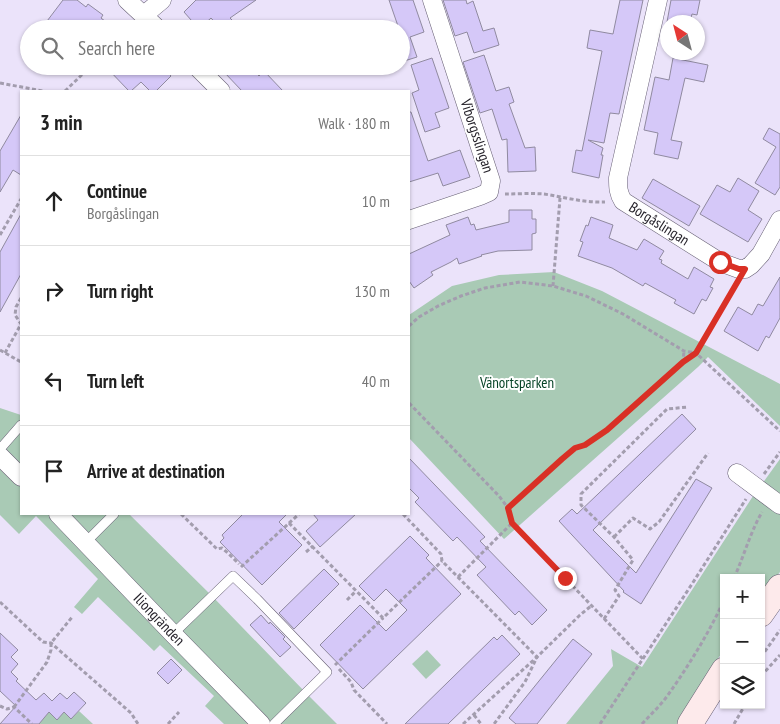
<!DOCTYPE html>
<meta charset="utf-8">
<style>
body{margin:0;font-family:"PT Sans Narrow",sans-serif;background:#f6f6f6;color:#222}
.controls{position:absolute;right:15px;bottom:15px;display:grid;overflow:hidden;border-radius:0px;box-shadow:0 1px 4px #0004}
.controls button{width:45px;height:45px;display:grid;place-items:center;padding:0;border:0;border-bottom:1px solid #e0e0e0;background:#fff;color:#222;font:25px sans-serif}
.compass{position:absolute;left:660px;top:15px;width:45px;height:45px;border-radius:50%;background:#fff;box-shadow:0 1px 4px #0004;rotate:324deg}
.stop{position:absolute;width:15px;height:15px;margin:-11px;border:4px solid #d93025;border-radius:50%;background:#fff}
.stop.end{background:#d93025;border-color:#fff;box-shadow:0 1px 5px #0008}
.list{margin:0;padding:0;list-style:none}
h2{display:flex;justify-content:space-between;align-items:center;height:65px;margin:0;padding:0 20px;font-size:21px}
h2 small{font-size:16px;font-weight:400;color:#767676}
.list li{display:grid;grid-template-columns:32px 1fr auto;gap:15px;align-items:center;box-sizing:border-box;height:90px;padding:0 20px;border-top:1px solid #e0e0e0}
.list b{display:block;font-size:19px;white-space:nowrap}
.list p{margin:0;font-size:16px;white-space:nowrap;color:#767676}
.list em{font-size:16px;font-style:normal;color:#767676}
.icon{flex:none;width:28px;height:28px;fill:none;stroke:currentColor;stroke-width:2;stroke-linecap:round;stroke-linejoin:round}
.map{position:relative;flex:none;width:780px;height:724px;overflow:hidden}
.search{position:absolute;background:#fff;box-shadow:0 1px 4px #0004;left:20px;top:20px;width:390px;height:55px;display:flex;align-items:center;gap:12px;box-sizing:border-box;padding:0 18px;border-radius:28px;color:#767676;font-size:19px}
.panel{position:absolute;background:#fff;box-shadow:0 1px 4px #0004;left:20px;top:90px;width:390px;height:425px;border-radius:0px}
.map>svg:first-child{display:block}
.green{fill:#a9cab5}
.building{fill:#d5c8f8;stroke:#908aa0}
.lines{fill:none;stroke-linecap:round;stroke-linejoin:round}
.service-casing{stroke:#676074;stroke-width:10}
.minor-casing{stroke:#676074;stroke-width:19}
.secondary-casing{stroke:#676074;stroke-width:26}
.path{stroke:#a39dae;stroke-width:3;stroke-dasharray:4 2.5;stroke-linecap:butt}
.service{stroke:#fff;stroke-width:9}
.minor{stroke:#fff;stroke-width:18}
.secondary{stroke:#fdeaeb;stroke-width:25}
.route{stroke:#d93025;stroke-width:6}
.labels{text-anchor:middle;stroke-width:4;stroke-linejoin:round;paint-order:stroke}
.street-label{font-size:15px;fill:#26232b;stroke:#fff}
.park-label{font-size:15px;fill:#074427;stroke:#fff}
</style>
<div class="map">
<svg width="780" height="724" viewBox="0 0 780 724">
<rect width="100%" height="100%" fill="#ebe3fa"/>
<g class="green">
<polygon points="554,272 602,291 780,384 780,426 708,357 698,367 504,539 409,438 409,315 452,286 499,275"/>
<polygon points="0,408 21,415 21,514 129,514 212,596 306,693 337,724 224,724 205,706 214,696 160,645 154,651 98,597 82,614 74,607 98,579 36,516 19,534 0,515"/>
<polygon points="780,459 780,497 762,484"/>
<polygon points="755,493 780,512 780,572 761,598 761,578 724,578 724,650 707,674 679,724 566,724 613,666 611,649 642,667"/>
<polygon points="427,650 441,665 426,679 412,664"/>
<polygon points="79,711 93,724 38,724 49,712 57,719 64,712 71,719"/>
</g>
<g class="building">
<polygon points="63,0 77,0 86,7 88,4 103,15 101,18 115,29 41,29"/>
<polygon points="196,0 256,0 230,18 233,21 224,29 221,29 211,18 199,29 184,12"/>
<polygon points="389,0 413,0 424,32 410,37 417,57 401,62 401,29 399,29"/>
<polygon points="443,0 466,0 467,4 473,1 483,31 494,28 499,45 474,53 467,32 455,36"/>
<polygon points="620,0 643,0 619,114 610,113 604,143 588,140 603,148 601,155 603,155 599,178 572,172 576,150 582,151 602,51 587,48 590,30 613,34"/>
<polygon points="671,0 700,0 697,15 692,14 690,22 667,22"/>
<polygon points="484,55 496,91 509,87 514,102 509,104 525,148 535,147 536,171 508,172 507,139 502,140 492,109 480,113 463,62"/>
<polygon points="432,58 449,108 435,113 440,127 425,132 412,93 419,90 411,65"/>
<polygon points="673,58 708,65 704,82 685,78 671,140 682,142 678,159 654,154 658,133 644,130 655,77 669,80"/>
<polygon points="105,66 162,66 171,76 156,91 150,91 141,82 131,91 129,91"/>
<polygon points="230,66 249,66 259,76 264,71 283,91 242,91 224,72"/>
<polygon points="409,112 411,112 428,161 460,150 470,177 443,186 438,173 409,182"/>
<polygon points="21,115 21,175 13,170 0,192 0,151"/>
<polygon points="769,128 780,134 780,187 775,195 755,183 776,147 763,139"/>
<polygon points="738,178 759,191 748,210 762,219 748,242 700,214 717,185 730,192"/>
<polygon points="653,179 700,206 689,226 642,198"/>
<polygon points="509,210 532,210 532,219 536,219 536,233 532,234 532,250 498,251 481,255 482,256 459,264 457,258 451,262 431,272 433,275 414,288 409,281 409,254 450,235 446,225 468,217 471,225 474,224 476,230 509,222"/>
<polygon points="21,214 21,274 0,312 0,252"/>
<polygon points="591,217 613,225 609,238 637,250 644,239 664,251 659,259 662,260 661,263 688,279 694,267 714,279 710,287 713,288 706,301 702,299 694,314 674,303 676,300 645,283 643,286 612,268 578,256 583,242 580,241 586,225 588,226"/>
<polygon points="780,277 780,318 769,338 766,336 758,351 724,331 738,307 752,315 758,304 763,306"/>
<polygon points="682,414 696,429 593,530 636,573 696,479 712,488 641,604 623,592 624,591 559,521 572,509 577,514"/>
<polygon points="409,458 485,537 480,541 547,610 532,625 519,611 515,615 477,575 486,567 457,537 453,541 415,502 419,498 409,488"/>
<polygon points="243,514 287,514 279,522 302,545 262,585 220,542 224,538 222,535"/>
<polygon points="313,514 356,514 320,547 306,531 318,520"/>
<polygon points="410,536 429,555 426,558 461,594 363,689 320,645 360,605 386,631 407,610 386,589 374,601 359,586"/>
<polygon points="324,569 339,584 294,629 279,613"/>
<polygon points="261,615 269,624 270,622 285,637 283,639 291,647 280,657 250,625"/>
<polygon points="0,633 18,650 11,657 18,664 11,672 18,679 16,681 36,700 44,693 52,701 60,693 67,699 74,692 86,703 71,719 64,712 57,720 49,712 39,724 0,724 16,706 0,691"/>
<polygon points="502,635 520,654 448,724 405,724 494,637 497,640"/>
<polygon points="573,639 592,654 537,724 516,724 509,718"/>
<polygon points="171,659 182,670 168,684 157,673"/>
</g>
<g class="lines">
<g class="service-casing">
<g id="service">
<polyline points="0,449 21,425"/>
<polyline points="86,542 114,514"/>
<polyline points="173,634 233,576 257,599 327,672 274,724"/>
</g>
</g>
<g class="minor-casing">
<g id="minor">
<polyline points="127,0 158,29"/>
<path id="s1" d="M658,0l-40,178c0,9 0,15 5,23l97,61 19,7h6l6,-4 10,-11 19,-34"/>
<polyline points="144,15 162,0"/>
<polyline points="196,66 221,91"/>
<polyline points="409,220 480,196 489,192 491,181 432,0"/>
<polyline points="0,456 21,477"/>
<polyline points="737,473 780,505"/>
<path id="s2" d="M58,514l115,120 88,90"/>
</g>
</g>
<g class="secondary-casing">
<g id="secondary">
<polyline points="761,614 780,587"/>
<polyline points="690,724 724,670"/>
</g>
</g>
<g class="path">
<polyline points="0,83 43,91"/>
<polyline points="65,91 91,66"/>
<path d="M505,194c12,0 26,-1 39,0 20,3 40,9 61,8"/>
<polyline points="0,235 21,199"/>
<polyline points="553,286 560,198"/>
<polyline points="21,298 16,307 15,315 21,324"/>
<polyline points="409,326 419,317 438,306 461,296 485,288 520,282 553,286 586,296 623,314 684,351 696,353 736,283"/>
<polyline points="0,350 21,362"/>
<polyline points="5,353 21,324"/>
<polyline points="683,362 696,353 780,431"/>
<polyline points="409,403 499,496 508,508 512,523 643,659"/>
<polyline points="764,474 780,452"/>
<polyline points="508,508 562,459 575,449 585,445 607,430 683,362 684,351"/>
<polyline points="181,514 217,549 222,548 229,554 239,564"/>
<polyline points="403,514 441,554 442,561 537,657 525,682 494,724"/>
<polyline points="289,523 383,618 442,561"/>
<polyline points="614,537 633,518 650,529 659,522 708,453"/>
<polyline points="306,552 313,546"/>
<polyline points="241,567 299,514"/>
<polyline points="458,577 512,523"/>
<path d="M734,578c10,-22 16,-45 28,-66"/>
<polyline points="347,600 356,591"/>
<polyline points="0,602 43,642 51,643 131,713 138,724"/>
<polyline points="604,619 619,596 615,590 633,560 614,537 581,505 581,494 667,409 688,407"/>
<polyline points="761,657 780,630"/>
<polyline points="335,665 383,618"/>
<polyline points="339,669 351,682 354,690 387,724"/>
<polyline points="761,676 780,655"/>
<polyline points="0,706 7,709 14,707 32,724"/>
<polyline points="14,707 47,662 51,650 51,643 73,616"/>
<polyline points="474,715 481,724"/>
<polyline points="168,724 179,712"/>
<polyline points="463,724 537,657 580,615 591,606"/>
<polyline points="600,724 692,584 746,499"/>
<path d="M642,724c9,-10 19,-19 26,-29 21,-30 41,-62 56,-95"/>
<polyline points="734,724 745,705"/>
</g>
<use href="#service" class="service"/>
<use href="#minor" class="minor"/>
<use href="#secondary" class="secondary"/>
</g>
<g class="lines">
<polyline class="route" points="565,578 512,523 508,508 562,459 575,448 585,445 607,430 683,362 696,353 745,269 739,269 720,262"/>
</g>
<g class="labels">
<g class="street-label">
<text transform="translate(477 136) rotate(72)" y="5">Viborgsslingan</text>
<text dy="5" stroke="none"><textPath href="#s1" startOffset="249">Borgåslingan</textPath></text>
<text dy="5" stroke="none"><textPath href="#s2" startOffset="146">Iliongränden</textPath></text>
</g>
<g class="park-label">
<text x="517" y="388">Vänortsparken</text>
</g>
</g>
</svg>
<div class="controls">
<button>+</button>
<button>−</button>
<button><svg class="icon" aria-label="layers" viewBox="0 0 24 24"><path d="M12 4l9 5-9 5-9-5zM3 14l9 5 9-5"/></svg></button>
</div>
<svg class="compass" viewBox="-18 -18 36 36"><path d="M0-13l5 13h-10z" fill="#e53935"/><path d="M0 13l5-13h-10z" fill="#767676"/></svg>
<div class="stop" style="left:720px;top:262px"></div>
<div class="stop end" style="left:565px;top:578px"></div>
<div class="search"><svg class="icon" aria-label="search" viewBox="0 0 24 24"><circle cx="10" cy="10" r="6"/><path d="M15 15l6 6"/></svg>Search here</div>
<section class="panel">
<h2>3 min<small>Walk · 180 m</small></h2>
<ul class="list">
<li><svg class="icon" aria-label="ahead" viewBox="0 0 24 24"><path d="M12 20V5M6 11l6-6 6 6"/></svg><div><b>Continue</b><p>Borgåslingan</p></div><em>10 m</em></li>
<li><svg class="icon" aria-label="right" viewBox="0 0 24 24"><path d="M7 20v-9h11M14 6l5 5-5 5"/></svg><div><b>Turn right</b></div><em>130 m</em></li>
<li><svg class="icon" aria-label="left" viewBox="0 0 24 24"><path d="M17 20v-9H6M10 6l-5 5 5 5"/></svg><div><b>Turn left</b></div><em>40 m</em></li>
<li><svg class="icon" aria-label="arrive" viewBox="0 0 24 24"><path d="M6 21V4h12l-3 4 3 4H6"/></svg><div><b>Arrive at destination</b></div></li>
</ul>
</section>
</div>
